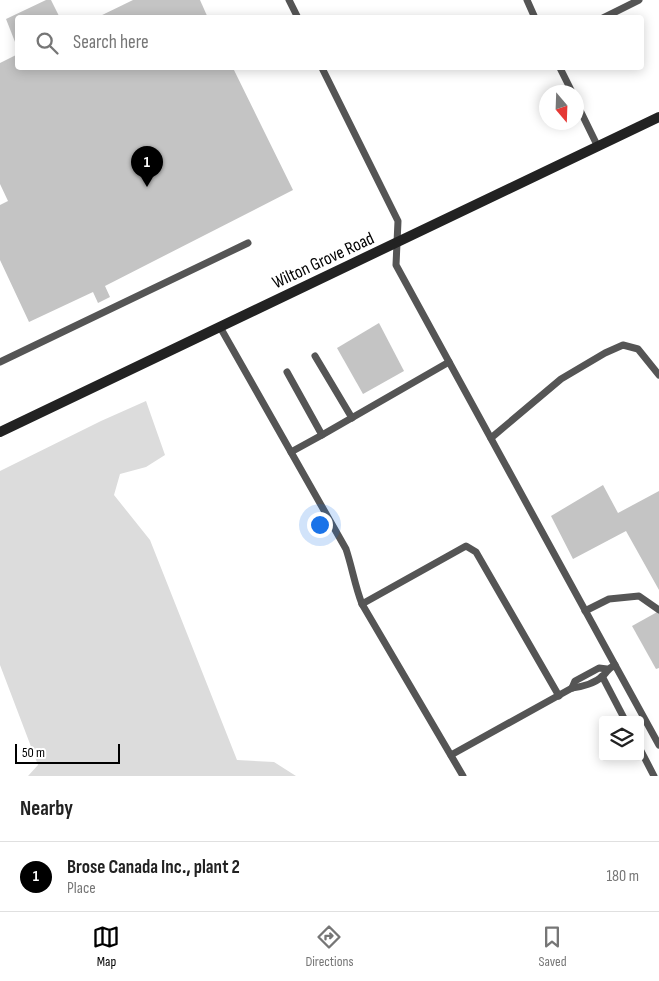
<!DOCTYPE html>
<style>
body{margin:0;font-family:"Sofia Sans Condensed",sans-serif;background:#f6f6f6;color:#222}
.controls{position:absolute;right:15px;bottom:15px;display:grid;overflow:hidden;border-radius:5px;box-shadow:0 2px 12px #0003}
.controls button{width:45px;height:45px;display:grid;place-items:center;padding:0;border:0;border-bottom:1px solid #e0e0e0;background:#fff;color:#222;font:25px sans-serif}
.compass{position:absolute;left:539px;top:85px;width:45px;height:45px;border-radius:50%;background:#fff;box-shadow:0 2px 12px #0003;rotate:161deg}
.scale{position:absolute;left:15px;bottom:12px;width:105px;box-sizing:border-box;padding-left:5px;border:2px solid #000;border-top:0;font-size:14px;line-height:18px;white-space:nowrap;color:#000;-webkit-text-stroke:4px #fff;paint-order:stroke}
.you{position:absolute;left:319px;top:524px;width:18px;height:18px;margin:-12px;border:4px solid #fff;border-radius:50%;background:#1a73e8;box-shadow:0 0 0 8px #1a73e833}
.badge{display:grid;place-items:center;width:32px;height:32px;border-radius:50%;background:#000;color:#fff;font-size:16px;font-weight:700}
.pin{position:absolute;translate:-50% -41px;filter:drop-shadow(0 1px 2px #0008)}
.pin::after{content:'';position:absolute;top:26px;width:18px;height:15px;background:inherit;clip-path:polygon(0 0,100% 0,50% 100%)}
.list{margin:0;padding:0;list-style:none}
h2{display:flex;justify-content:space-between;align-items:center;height:65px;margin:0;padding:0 20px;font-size:21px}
h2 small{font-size:16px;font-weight:400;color:#767676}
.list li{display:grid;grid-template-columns:32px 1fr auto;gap:15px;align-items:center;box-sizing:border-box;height:70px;padding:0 20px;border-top:1px solid #e0e0e0}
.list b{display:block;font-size:19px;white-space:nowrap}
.list p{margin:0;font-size:16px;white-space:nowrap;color:#767676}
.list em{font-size:16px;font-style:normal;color:#767676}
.icon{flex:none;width:28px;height:28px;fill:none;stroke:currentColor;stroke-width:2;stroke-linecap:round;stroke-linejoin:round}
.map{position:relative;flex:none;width:659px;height:776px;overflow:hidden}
.search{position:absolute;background:#fff;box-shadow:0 2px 12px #0003;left:15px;right:15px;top:15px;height:55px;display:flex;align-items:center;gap:12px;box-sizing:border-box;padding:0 18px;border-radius:5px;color:#767676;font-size:19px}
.sheet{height:135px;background:#fff}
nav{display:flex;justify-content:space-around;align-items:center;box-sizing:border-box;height:70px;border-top:1px solid #e0e0e0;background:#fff;font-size:14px;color:#767676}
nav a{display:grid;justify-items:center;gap:2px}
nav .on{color:#000}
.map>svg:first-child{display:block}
.green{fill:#dcdcdc}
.building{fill:#c4c4c4}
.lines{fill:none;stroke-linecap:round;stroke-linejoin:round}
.service{stroke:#555;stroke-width:7}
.secondary{stroke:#222;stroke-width:10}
.labels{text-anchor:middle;stroke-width:4;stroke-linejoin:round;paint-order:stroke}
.street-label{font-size:18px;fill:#000;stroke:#fff}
</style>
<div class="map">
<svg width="659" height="776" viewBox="0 0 659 776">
<rect width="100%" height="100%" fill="#fff"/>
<polygon class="green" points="146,401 165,455 146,467 120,474 114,495 150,540 237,760 274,762 296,776 28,776 38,765 0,665 0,471 101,421"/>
<g class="building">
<polygon points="46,0 51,0 60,18 18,18 17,47 6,19"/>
<polygon points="133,0 200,0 208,18 96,18"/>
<polygon points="18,54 18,68 233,68 293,190 105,286 110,297 98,303 93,292 29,322 0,260 0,205 8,201 0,184 0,63"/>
<polygon points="379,323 404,371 363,394 337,348"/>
<polygon points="603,485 618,513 659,491 659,590 626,531 573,559 551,516"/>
<polygon points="659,611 659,668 656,669 632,626"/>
</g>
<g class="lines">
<g class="service">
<polyline points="289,0 298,18"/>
<polyline points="527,0 535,18"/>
<polyline points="603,18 639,0"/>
<path d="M322,68l76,153 -2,44 219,400c-8,4 -7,6 -12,11 -8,7 -21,11 -31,12l-121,67"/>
<polyline points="560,68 572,92"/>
<polyline points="576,102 598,147"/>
<path d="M220,327l126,222c6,18 9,37 16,55l101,172"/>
<polyline points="315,356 352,418"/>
<polyline points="0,362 248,243"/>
<polyline points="287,372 322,435 449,362"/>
<polyline points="491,438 561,379 605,353 623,345 638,349 659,375"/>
<polyline points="291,452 322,435"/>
<polyline points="362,604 466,546 476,552 559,696"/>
<polyline points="585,611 609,599 639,596 659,610"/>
<polyline points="615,665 659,745"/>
<polyline points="602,676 625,720"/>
<polyline points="572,688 575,681 599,668 607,669"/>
<polyline points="640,749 654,776"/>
</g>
<polyline class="secondary" points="0,432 659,117"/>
</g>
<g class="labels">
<g class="street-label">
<text transform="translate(323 260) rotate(-25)" y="6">Wilton Grove Road</text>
</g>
</g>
</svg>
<div class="controls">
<button><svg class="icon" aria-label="layers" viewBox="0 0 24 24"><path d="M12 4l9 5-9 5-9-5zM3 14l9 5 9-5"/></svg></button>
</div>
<svg class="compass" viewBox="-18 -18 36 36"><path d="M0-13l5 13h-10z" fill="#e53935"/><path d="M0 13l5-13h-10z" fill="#767676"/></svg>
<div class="scale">50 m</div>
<div class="you"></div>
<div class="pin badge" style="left:147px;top:187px">1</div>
<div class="search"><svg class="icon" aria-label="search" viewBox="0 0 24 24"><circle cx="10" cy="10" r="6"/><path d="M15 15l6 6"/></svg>Search here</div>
</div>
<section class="sheet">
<h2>Nearby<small></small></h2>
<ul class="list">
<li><span class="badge">1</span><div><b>Brose Canada Inc., plant 2</b><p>Place</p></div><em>180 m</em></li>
</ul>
</section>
<nav>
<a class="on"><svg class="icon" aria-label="map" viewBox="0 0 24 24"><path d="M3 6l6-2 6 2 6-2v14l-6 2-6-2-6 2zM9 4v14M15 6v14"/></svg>Map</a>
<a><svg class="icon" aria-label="directions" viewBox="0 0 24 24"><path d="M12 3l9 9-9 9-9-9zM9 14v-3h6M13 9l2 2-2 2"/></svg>Directions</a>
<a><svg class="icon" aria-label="saved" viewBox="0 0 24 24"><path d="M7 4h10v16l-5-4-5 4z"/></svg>Saved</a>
</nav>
